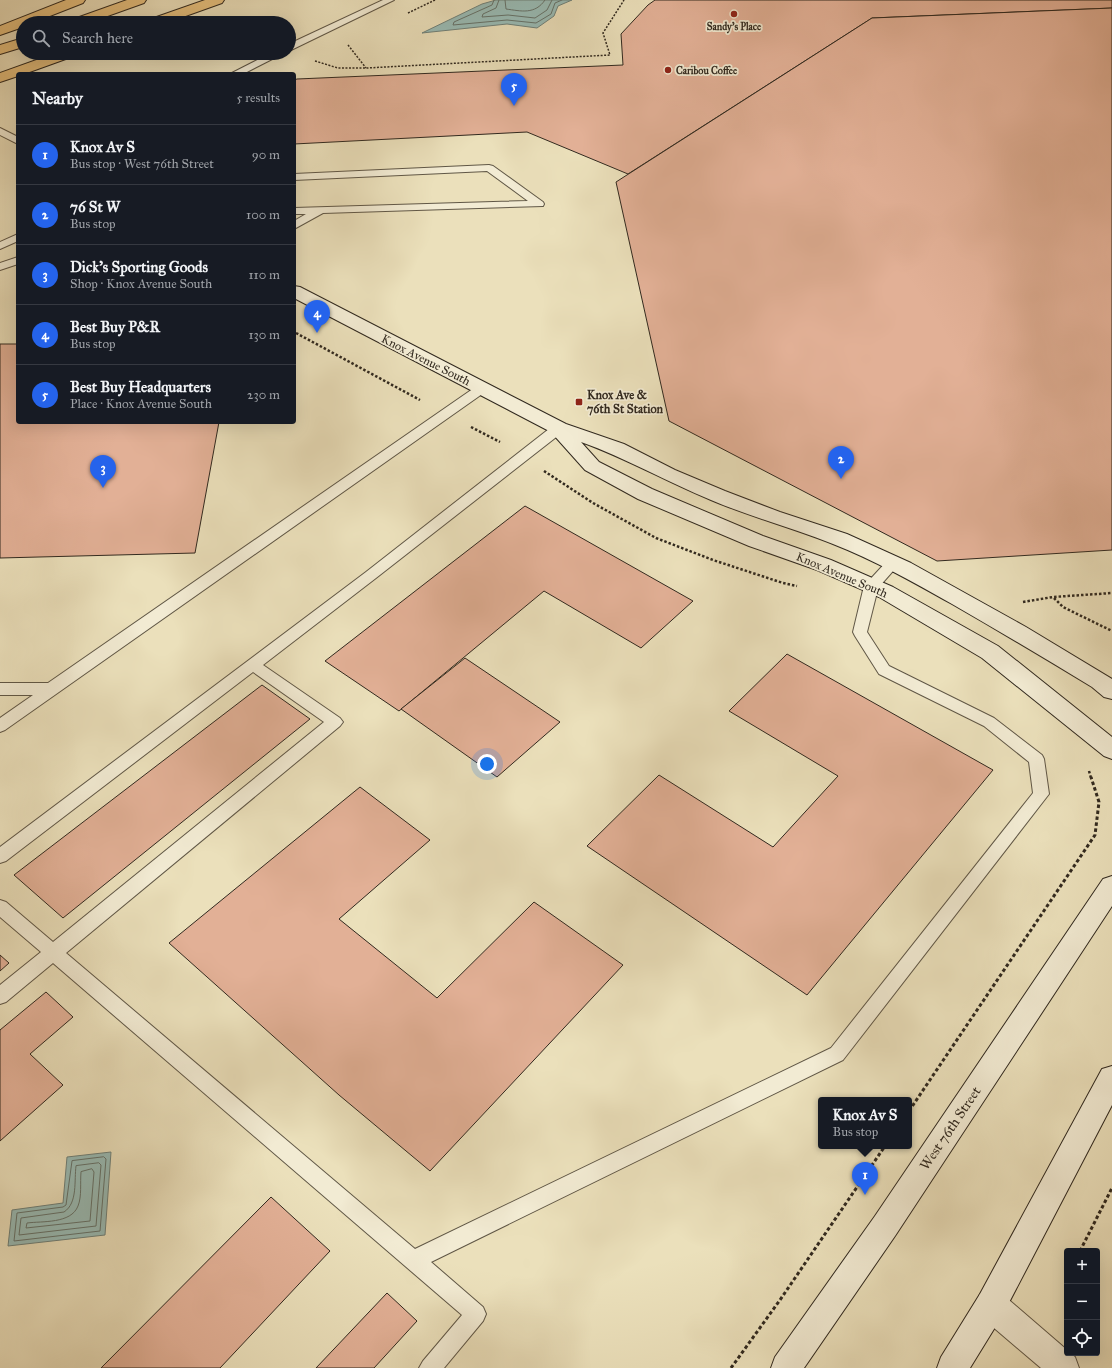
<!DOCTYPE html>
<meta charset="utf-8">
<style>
body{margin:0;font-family:"IM FELL Great Primer",serif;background:#20242c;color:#f1f3f6}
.controls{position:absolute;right:12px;bottom:12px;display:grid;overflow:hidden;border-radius:4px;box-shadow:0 4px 16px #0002}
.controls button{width:36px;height:36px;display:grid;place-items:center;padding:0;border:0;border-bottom:1px solid #363941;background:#171b24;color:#f1f3f6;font:20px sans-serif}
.you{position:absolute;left:487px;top:764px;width:14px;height:14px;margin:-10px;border:3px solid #fff;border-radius:50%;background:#1a73e8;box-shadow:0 0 0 6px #1a73e833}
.badge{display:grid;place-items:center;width:26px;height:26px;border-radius:50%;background:#2563eb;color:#fff;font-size:13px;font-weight:700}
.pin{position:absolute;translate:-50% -33px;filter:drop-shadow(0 1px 2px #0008)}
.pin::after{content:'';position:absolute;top:21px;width:14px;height:12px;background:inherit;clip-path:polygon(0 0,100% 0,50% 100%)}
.popup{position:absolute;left:818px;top:1097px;width:94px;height:52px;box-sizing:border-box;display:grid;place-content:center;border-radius:4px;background:#171b24;filter:drop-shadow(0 1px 3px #0005);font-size:13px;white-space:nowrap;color:#9ea1a6}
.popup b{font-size:15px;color:#f1f3f6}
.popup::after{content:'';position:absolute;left:50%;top:100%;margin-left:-8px;border:8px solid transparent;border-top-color:#171b24}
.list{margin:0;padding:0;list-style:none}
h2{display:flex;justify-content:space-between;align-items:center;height:52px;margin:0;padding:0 16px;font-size:17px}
h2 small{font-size:13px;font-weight:400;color:#9ea1a6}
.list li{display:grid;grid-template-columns:26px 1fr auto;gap:12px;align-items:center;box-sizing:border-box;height:60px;padding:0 16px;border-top:1px solid #363941}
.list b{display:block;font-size:15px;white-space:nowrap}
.list p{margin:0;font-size:13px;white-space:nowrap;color:#9ea1a6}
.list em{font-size:13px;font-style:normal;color:#9ea1a6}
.icon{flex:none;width:22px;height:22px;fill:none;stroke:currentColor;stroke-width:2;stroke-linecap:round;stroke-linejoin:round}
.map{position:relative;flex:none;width:1112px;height:1368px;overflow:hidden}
.search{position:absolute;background:#171b24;box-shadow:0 4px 16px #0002;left:16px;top:16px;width:280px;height:44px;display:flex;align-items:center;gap:10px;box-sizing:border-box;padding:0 14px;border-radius:22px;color:#9ea1a6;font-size:15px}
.panel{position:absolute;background:#171b24;box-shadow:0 4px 16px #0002;left:16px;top:72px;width:280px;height:352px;border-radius:4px}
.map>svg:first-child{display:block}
.water{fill:#99bcb6;stroke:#6f817a}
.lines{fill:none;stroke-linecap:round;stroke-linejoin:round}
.shore{stroke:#65726a;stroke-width:1}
.building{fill:#e2b096;stroke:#31291f}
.lane-casing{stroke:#605746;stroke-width:2}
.street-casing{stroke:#605746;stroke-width:2}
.secondary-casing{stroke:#31291f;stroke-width:2}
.highway-casing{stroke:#31291f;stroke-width:2}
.path-far2{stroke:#31291f;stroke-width:1.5;stroke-dasharray:2 1.5;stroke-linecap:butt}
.path-far1{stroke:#31291f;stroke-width:2.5;stroke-dasharray:2.5 2;stroke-linecap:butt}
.path{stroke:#31291f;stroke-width:3;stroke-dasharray:3.5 2.5;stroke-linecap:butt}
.lane{fill:#f2ebd3;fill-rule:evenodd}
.street{fill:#f2ebd3;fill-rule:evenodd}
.secondary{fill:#f2ebd3;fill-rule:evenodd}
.highway{fill:#e6c07e;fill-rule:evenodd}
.poi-dot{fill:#8f2418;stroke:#f2ebd3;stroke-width:1.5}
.labels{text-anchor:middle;stroke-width:3.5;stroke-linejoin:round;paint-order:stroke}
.far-poi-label{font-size:10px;font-weight:bold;fill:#31291f;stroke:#f2ebd3}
.street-label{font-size:12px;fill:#31291f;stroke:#f2ebd3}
.poi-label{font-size:12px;font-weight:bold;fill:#31291f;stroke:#f2ebd3;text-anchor:start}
.near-street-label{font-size:14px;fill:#31291f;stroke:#f2ebd3}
</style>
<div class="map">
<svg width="1112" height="1368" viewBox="0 0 1112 1368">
<rect width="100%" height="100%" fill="#ebe0bb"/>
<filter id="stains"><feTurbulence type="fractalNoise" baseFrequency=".005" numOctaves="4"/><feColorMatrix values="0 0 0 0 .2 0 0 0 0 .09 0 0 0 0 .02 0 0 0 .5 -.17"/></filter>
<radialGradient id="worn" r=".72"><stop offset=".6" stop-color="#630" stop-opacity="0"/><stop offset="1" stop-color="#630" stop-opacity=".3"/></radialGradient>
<g class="water">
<polygon points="496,0 572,0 558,6 554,16 537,28 507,24 422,33 482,4"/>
<polygon points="111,1152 105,1235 8,1246 12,1210 63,1203 67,1157"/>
</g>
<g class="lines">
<g class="shore">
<polyline points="494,0 492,5 454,22 453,25 507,20 536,23 551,14 555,3 562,0"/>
<polyline points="499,0 496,8 483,14 482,17 508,15 535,18 547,10 552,0"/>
<path d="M505,0l1,9c15,2 29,6 39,-9"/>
<polygon points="104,1157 106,1159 100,1231 14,1241 17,1213 63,1207 66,1205 72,1161"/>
<path d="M99,1163l2,2 -5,61 -77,9 2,-17 43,-6c14,-9 10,-32 12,-46z"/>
<path d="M92,1169l2,3 -4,49 -64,7 1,-5c15,-2 44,1 51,-17 4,-10 2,-23 3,-34z"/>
</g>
</g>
<g class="building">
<polygon points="655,0 1112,0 1112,8 872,18 628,174 527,132 294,144 294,80 297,79 623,65 621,34 648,5"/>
<polygon points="1112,8 1112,550 937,561 669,421 616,182 872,18"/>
<polygon points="0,344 18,344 18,422 219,422 195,553 0,558"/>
<polygon points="525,506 693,601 641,648 544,591 399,711 325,661"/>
<polygon points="787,654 993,770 807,995 587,846 659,775 773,847 838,776 729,711"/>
<polygon points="465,658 560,722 497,777 401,709"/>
<polygon points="262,685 310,719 63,918 14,875"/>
<polygon points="360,787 430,840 339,919 437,998 534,902 623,965 430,1171 339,1095 169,943"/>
<polygon points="0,955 9,963 0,971"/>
<polygon points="46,992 73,1017 30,1054 63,1085 0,1141 0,1030"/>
<polygon points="271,1197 330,1251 220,1368 101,1368"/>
<polygon points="387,1293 417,1321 374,1368 316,1368"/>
</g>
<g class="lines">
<g class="lane-casing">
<g id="lane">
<polygon points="383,0 394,0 289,51 289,44"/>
<polygon points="271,53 284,53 243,74 230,74"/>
<polygon points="0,128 18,137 18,144 0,135"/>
<polygon points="489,165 493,166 543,202 544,204 543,206 323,213 294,229 294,221 306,214 294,214 294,208 528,201 487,171 294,180 294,174"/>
<polygon points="18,234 18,241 0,249 0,242"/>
<polygon points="18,257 18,264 0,270 0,263"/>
<polygon points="481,385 485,386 487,389 485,392 5,730 0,732 0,718 33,695 0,695 0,683 48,683 477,386"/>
<polygon points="559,424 564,425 565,428 564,431 376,578 263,665 340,718 343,722 340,726 66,953 415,1249 831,1048 1033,793 1029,762 984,726 879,674 855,636 853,632 864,586 888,560 893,558 898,560 900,563 878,588 867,632 889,666 994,718 1042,755 1044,759 1049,794 843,1060 431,1262 483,1307 486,1314 483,1321 444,1368 419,1368 423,1361 462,1315 53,963 6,1002 0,1004 0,985 41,952 0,917 0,900 6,902 53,942 324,722 253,672 6,861 0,863 0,847 366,572 554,425"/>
</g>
</g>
<g class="street-casing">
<polygon id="street" points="991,1290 1002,1294 1067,1350 1067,1353 1070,1353 1075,1357 1079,1368 1041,1368 980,1316 976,1305 980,1294"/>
</g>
<g class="secondary-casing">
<g id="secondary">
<path d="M294,286l6,1 266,137 58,20 51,26 50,21 55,21 67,22 64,29 115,64 86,52v20l-8,-2 -12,-10c-46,-28 -93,-56 -140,-83 -39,-22 -78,-44 -119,-60 -40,-16 -82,-27 -122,-44 -44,-18 -85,-42 -130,-58l18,20 53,27 111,47 68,24 62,27 105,59 114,91v22l-8,-3 -122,-98 -103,-61 -62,-27 -68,-24 -111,-47 -53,-29 -34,-38 -257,-134z"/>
<polygon points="1112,876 1112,906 895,1236 804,1368 771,1368 775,1357 875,1216 1103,879"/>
<polygon points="1112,1066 1112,1105 1002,1316 970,1368 937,1368 941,1357 980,1294 1102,1069"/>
</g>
</g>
<g class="highway-casing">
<g id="highway">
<polygon points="66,0 85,0 83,3 32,23 23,23 23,27 0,35 0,26"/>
<polygon points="127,0 146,0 144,3 88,23 69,23 71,20"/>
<polygon points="205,0 224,0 222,3 166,23 146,23 148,20"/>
<polygon points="23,38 23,47 0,54 0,45"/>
<polygon points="56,53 76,53 74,56 24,74 18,74 18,76 0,82 0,73"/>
</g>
</g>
<g class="path-far2">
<polyline points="408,13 435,0"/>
<polyline points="348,45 366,68"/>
<polyline points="315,61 338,68 367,68 610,55 603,33 624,0"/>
<polyline points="294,332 298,334"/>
</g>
<g class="path-far1">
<polyline points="296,333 420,400"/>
<polyline points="471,427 500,442"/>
<polyline points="544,471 593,503 656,538 713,560 783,583 797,586"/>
<polyline points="1054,598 1063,607 1112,631"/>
<polyline points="1023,602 1053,597 1112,593"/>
<polyline points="1089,771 1091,778"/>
</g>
<g class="path">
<polyline points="909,1111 1095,835 1099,802 1091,777"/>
<polyline points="1080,1251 1112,1188"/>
<polyline points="731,1368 780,1300 885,1146"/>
</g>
<use href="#lane" class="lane"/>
<use href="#street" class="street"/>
<use href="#secondary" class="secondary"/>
<use href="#highway" class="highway"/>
</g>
<g class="poi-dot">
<circle cx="734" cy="14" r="4"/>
<circle cx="668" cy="70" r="4"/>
<rect x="575" y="398" width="8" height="8" rx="2"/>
</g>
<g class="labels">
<g class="far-poi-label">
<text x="734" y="30">Sandy's Place</text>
<text x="676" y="74" text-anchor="start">Caribou Coffee</text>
</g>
<g class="street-label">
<text transform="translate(426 360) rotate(27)" y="4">Knox Avenue South</text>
<text transform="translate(842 575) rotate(23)" y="4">Knox Avenue South</text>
</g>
<g class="poi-label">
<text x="587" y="399">Knox Ave &amp;<tspan x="587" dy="14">76th St Station</tspan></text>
</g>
<g class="near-street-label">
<text transform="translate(950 1128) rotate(-56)" y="5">West 76th Street</text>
</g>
</g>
<rect width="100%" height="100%" filter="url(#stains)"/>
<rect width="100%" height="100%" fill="url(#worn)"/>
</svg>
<div class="controls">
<button>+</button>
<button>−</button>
<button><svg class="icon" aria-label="locate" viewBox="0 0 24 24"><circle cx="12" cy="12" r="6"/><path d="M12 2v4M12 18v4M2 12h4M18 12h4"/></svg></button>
</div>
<div class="you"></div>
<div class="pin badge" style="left:865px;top:1195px">1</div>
<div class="popup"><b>Knox Av S</b>Bus stop</div>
<div class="pin badge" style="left:841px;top:479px">2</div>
<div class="pin badge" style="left:103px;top:488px">3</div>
<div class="pin badge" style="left:317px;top:333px">4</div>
<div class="pin badge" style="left:514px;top:106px">5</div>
<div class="search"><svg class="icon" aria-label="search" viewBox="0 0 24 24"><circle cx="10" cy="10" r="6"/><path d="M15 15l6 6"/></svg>Search here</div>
<section class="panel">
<h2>Nearby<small>5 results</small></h2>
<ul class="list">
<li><span class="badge">1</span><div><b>Knox Av S</b><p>Bus stop · West 76th Street</p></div><em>90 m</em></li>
<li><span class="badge">2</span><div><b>76 St W</b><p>Bus stop</p></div><em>100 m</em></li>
<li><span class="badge">3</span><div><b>Dick's Sporting Goods</b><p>Shop · Knox Avenue South</p></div><em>110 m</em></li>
<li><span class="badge">4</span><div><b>Best Buy P&amp;R</b><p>Bus stop</p></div><em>130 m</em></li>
<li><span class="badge">5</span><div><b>Best Buy Headquarters</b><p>Place · Knox Avenue South</p></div><em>230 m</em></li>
</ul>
</section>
</div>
